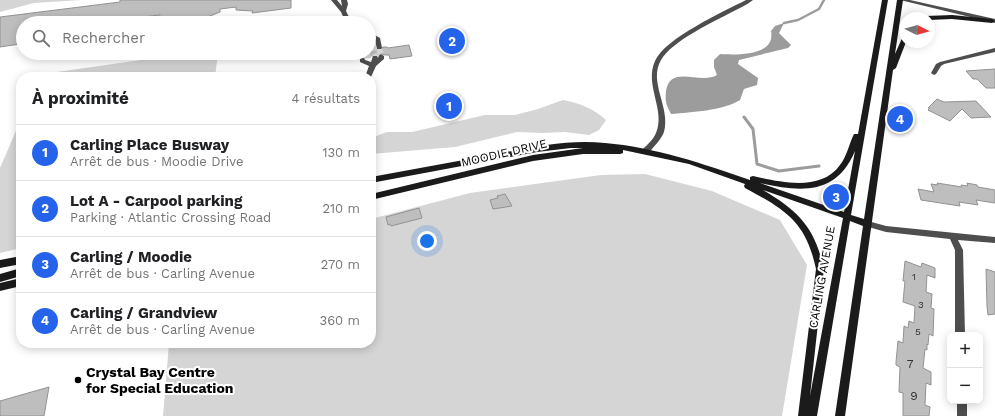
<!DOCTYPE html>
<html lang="fr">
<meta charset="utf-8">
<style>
body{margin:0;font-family:"Work Sans",sans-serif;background:#f6f6f6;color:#202124}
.controls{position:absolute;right:12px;bottom:12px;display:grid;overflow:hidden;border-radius:8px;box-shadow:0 2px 10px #0003}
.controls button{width:36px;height:36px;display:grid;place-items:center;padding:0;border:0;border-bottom:1px solid #e0e0e0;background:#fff;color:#202124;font:20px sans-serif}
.compass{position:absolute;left:899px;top:12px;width:36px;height:36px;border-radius:50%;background:#fff;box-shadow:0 2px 10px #0003;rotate:95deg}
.you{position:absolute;left:427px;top:241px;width:14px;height:14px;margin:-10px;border:3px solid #fff;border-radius:50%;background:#1a73e8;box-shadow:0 0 0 6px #1a73e833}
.badge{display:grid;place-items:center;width:26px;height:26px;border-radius:50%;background:#2563eb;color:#fff;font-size:13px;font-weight:700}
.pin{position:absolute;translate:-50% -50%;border:2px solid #fff;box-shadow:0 1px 4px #0006}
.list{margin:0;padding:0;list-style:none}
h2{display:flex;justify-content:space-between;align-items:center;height:52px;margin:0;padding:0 16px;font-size:17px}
h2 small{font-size:13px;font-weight:400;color:#757577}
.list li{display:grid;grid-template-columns:26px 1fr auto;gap:12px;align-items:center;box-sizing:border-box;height:56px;padding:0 16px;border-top:1px solid #e0e0e0}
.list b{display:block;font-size:15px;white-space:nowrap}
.list p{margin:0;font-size:13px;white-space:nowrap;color:#757577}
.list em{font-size:13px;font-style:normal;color:#757577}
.icon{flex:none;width:22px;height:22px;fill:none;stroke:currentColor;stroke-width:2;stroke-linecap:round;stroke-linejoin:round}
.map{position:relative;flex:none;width:995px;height:416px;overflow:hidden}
.search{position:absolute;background:#fff;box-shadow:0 2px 10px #0003;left:16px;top:16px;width:360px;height:44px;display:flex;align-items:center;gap:10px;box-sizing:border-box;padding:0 14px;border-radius:22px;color:#757577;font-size:15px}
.panel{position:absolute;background:#fff;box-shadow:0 2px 10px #0003;left:16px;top:72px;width:360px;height:276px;border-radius:16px}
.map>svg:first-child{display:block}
.green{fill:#d5d5d5}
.water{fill:#9c9c9c}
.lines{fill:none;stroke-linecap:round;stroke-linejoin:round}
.stream-far1{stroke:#9c9c9c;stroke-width:2.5}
.stream{stroke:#9c9c9c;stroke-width:3}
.building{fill:#bebebe;stroke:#929292}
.street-tunnel{stroke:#d9d9d9;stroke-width:6;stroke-dasharray:6 3;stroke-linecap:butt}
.street{fill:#4e4e4e;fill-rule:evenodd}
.secondary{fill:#1b1b1b;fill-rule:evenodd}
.poi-dot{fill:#000;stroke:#fff;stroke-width:1.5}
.labels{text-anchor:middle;stroke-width:4;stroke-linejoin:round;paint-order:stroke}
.number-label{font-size:10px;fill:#303030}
.street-label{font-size:12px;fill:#000;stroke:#fff}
.near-number-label{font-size:12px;fill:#303030}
.near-poi-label{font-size:14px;font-weight:bold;fill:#000;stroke:#fff;text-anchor:start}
</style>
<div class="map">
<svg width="995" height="416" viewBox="0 0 995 416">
<rect width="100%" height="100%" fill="#fff"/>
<g class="green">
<polygon points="0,0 81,0 34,3 0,12"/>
<polygon points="190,53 218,53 215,77 41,77 43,74"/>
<path d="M563,100c16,3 30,8 43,20l-7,10 -10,5 -24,-3 -22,1 -26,-1 -62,15 -84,7v-16l16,-6h25l73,-17h30l23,-6z"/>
<polygon points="21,119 21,248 0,253 0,168"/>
<polygon points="645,174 712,191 780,220 807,265 782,416 163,416 169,343 371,343 371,219 470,193 601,175"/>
</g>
<path class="water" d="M784,23l-5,10 12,12 -3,3 -49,12 -1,4 20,14 -1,7 -13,4 -4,11c-18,11 -48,12 -69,14 -5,-10 -6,-12 -5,-23 4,-27 34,-6 51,-16l-3,-8v-7l6,-6c17,1 56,2 51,-23l4,-5z"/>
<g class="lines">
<polyline class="stream-far1" points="784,23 798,20 819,9 824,0"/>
<polyline class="stream" points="744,117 753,129 757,164 779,171 819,166"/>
</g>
<g class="building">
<polygon points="120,0 291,0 291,8 252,13 253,11 236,10 236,7 220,9 220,12 200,20 179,23 158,23 160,15 126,19 125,23 23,23 23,42 20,44 0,47 0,17 120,2"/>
<polygon points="409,45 412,56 390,59 389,55 385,55 380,53 377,55 372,55 369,58 369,49 375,48 376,50 381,50 383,47 387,47 388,48"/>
<polygon points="995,69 995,88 986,88 977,79 973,79 966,71"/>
<polygon points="937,99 944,102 976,101 991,117 971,118 962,109 950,121 928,110 930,108 928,108"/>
<polygon points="937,183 962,187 961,185 968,186 967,183 977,185 978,187 995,190 995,203 976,200 978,205 959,202 960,206 921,200 918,189 934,192 931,184 938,185"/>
<polygon points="505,194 512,206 493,209 490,200 498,198 497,196"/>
<polygon points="419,208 422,218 391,226 390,224 388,225 386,217"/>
<polygon points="905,261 921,267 922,263 935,268 935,278 927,275 926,292 932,294 931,308 934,309 933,336 929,334 928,345 927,344 927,350 925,349 923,368 931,372 931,385 926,383 925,405 930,407 929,416 903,416 903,393 899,392 900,367 896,365 896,362 898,341 903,343 904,326 908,328 909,321 914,323 915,306 903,302 905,281 903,281"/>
<polygon points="986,269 995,272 995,314 988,315 987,306"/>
<polygon points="49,387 44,416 0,416 0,401"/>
</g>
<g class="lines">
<g class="street-tunnel">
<polyline points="369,37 371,39 375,57"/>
<polyline points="379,48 381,56"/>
<polyline points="361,53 362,59"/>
<polyline points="367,53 368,58"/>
</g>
<g class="street">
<polygon points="331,0 337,0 342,6 341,0 347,0 348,4 346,11 352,23 346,23 341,12"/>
<path d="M746,0h7c-6,5 -14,8 -21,12 -19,10 -60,29 -71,48 -13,22 10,48 3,72 -3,8 -11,15 -16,22h-6l-1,-2 1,-2c5,-5 11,-10 14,-17 10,-23 -12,-48 -1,-72 10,-23 68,-49 91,-61z"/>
<polygon points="900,0 910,0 995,19 995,23"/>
<polygon points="369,32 380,38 382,48 381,49 377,49 375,40 369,36"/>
<polygon points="995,48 995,52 944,64 941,66 936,74 934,75 931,73 936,64 940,62"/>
<polygon points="381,54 384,56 384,59 376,66 371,77 365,77 369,66 360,62 360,58 364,58 365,60 371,62 373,56 377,56 378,58 379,55"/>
<polygon points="868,221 886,226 995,237 995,243 958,240 963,250 965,335 955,335 955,250 950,239 886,232 865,226 864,224 865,222"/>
<rect x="957" y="401" width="10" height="15"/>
</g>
<g class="secondary">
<path d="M882,0h6l-37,215 13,4 33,-219h6l-8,54 8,-18 2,-1v7h1l-10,26 -3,2 -48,346h-10l28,-190 -13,-5 -33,195h-19l18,-147c-10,-47 -30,-59 -71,-81l-1,-2 1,-2 -56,-20 -66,-14v3l-3,1h-37l-50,7 -162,39v-6l162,-39 50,-7h28h-40l-34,4 -166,31v-6c40,-7 80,-15 120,-22 37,-7 76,-16 114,-12 49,4 99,21 145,37v-3l3,-1c27,6 68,16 87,-11 7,-9 9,-21 14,-31h4zM855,151l-11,61 -84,-29c40,9 76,13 95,-32zM763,190l80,28 -33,178 14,-127c-9,-41 -25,-58 -61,-79z"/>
<polygon points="952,15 992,19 995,21 992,23 952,19 929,20 929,18 923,18 926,16"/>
<polygon points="21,256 21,264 0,268 0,260"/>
<polygon points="21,268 21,276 0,282 0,274"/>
<polygon points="21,278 21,286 0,291 0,283"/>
</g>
</g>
<circle class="poi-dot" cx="78" cy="380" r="4"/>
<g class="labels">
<g class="number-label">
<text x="914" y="280">1</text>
<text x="921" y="308">3</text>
<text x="918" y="335">5</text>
</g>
<g class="street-label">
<text transform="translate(504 153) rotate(-13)" y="4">MOODIE DRIVE</text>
<text transform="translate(822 277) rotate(-80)" y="4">CARLING AVENUE</text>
</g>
<g class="near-number-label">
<text x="910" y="368">7</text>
<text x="914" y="400">9</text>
</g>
<g class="near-poi-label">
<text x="86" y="377">Crystal Bay Centre<tspan x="86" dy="16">for Special Education</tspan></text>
</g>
</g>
</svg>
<div class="controls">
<button>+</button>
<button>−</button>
</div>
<svg class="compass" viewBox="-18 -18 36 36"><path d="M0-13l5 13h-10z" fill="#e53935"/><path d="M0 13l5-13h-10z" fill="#757577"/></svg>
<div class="you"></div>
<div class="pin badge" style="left:449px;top:106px">1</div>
<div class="pin badge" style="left:452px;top:41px">2</div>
<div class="pin badge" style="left:836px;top:197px">3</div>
<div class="pin badge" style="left:900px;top:119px">4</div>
<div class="search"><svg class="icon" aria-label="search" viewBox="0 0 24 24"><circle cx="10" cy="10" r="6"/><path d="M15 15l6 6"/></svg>Rechercher</div>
<section class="panel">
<h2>À proximité<small>4 résultats</small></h2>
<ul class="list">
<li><span class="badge">1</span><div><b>Carling Place Busway</b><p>Arrêt de bus · Moodie Drive</p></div><em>130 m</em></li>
<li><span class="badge">2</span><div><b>Lot A - Carpool parking</b><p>Parking · Atlantic Crossing Road</p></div><em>210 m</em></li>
<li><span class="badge">3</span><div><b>Carling / Moodie</b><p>Arrêt de bus · Carling Avenue</p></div><em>270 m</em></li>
<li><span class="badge">4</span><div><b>Carling / Grandview</b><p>Arrêt de bus · Carling Avenue</p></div><em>360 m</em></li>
</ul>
</section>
</div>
